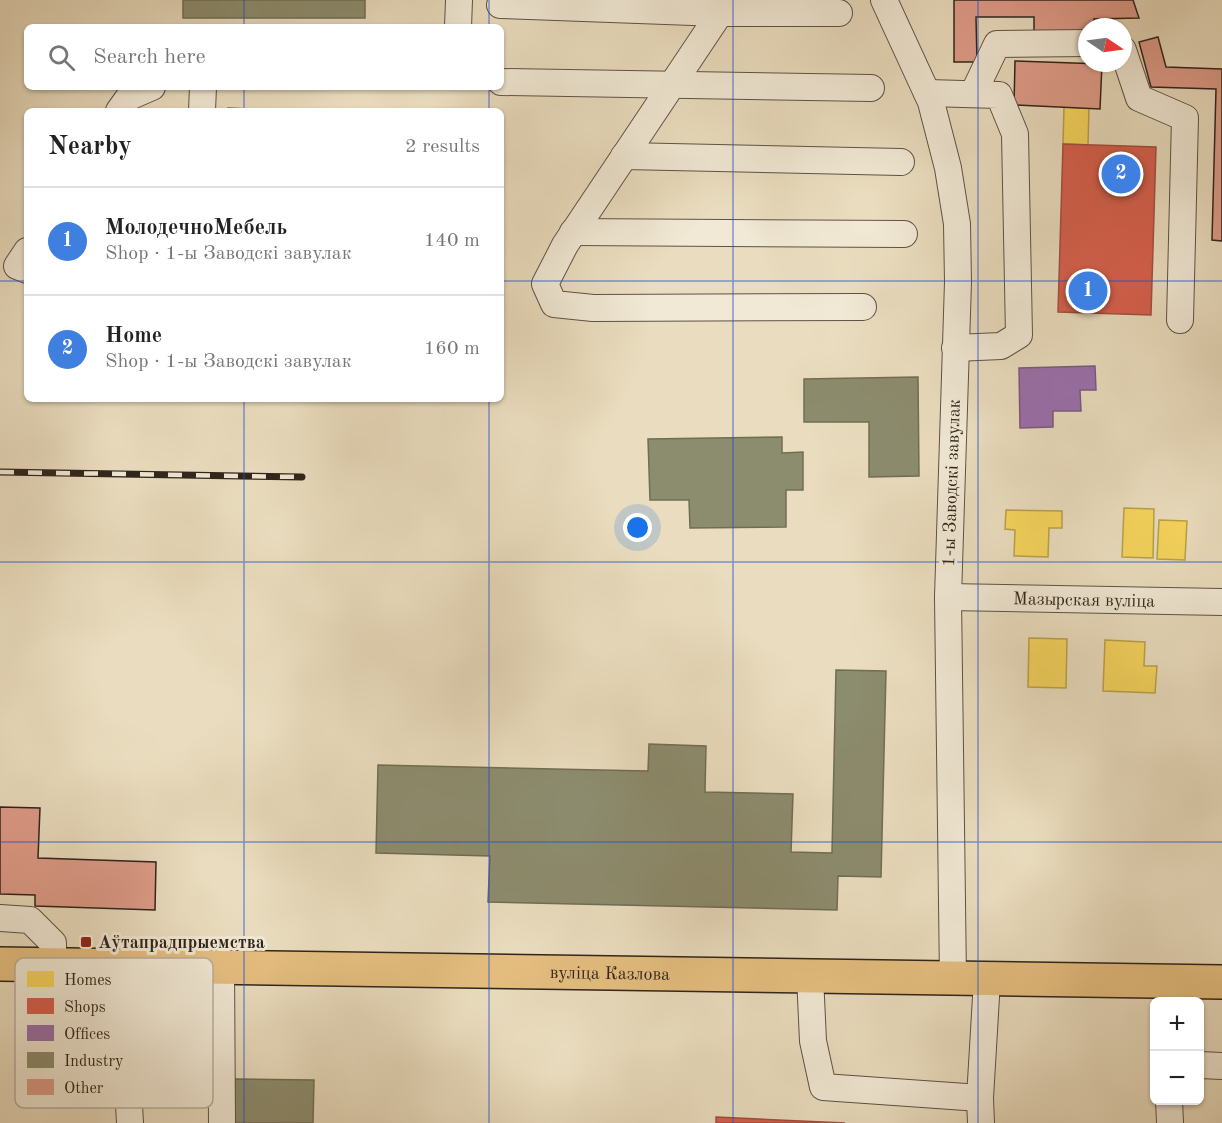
<!DOCTYPE html>
<meta charset="utf-8">
<style>
body{margin:0;font-family:"Old Standard TT",serif;background:#f2f2f2;color:#222}
.controls{position:absolute;right:18px;bottom:18px;display:grid;overflow:hidden;border-radius:9px;box-shadow:0 2px 4px #0004}
.controls button{width:54px;height:54px;display:grid;place-items:center;padding:0;border:0;border-bottom:2px solid #e0e0e0;background:#fff;color:#222;font:30px sans-serif}
.compass{position:absolute;left:1078px;top:18px;width:54px;height:54px;border-radius:50%;background:#fff;box-shadow:0 2px 4px #0004;rotate:103deg}
.you{position:absolute;left:638px;top:528px;width:21px;height:21px;margin:-15px;border:4px solid #fff;border-radius:50%;background:#1a73e8;box-shadow:0 0 0 9px #1a73e833}
.badge{display:grid;place-items:center;width:39px;height:39px;border-radius:50%;background:#8f2418;color:#fff;font-size:20px;font-weight:700}
.pin{position:absolute;translate:-50% -50%;border:3px solid #fff;box-shadow:0 2px 6px #0006}
.list{margin:0;padding:0;list-style:none}
h2{display:flex;justify-content:space-between;align-items:center;height:78px;margin:0;padding:0 24px;font-size:26px}
h2 small{font-size:20px;font-weight:400;color:#767676}
.list li{display:grid;grid-template-columns:39px 1fr auto;gap:18px;align-items:center;box-sizing:border-box;height:108px;padding:0 24px;border-top:2px solid #e0e0e0}
.list b{display:block;font-size:22px;white-space:nowrap}
.list p{margin:0;font-size:20px;white-space:nowrap;color:#767676}
.list em{font-size:20px;font-style:normal;color:#767676}
.icon{flex:none;width:33px;height:33px;fill:none;stroke:currentColor;stroke-width:2;stroke-linecap:round;stroke-linejoin:round}
.map{position:relative;flex:none;width:1222px;height:1123px;overflow:hidden}
.search{position:absolute;background:#fff;box-shadow:0 2px 4px #0004;left:24px;top:24px;width:480px;height:66px;display:flex;align-items:center;gap:15px;box-sizing:border-box;padding:0 21px;border-radius:9px;color:#767676;font-size:22px}
.panel{position:absolute;background:#fff;box-shadow:0 2px 4px #0004;left:24px;top:108px;width:480px;height:294px;border-radius:9px}
.map>svg:first-child{display:block}
.homes{fill:#f6d55c;stroke:#baa048;stroke-width:1.5}
.shops{fill:#d6604d;stroke:#a44e3e;stroke-width:1.5}
.offices{fill:#9970ab;stroke:#795980;stroke-width:1.5}
.industry{fill:#8c8c6e;stroke:#706d55;stroke-width:1.5}
.building{fill:#df9c8a;stroke:#2f241b;stroke-width:1.5}
.lines{fill:none;stroke-linecap:round;stroke-linejoin:round}
.minor-tunnel{stroke:#c5b89e;stroke-width:26;stroke-dasharray:26 13;stroke-linecap:butt}
.minor-casing{stroke:#5e5244;stroke-width:28}
.major-casing{stroke:#2f241b;stroke-width:36}
.minor{stroke:#f1e9d5;stroke-width:26}
.major{stroke:#e5be80;stroke-width:33}
.rail-casing{stroke:#2f241b;stroke-width:7}
.rail{stroke:#f1e9d5;stroke-width:4.5;stroke-dasharray:14;stroke-linecap:butt}
.grid{fill:none;stroke:#1d4ed8;stroke-width:1.5;stroke-opacity:0.55}
.poi-dot{fill:#8f2418;stroke:#f1e9d5;stroke-width:2}
.labels{text-anchor:middle;stroke-width:6;stroke-linejoin:round;paint-order:stroke}
.street-label{font-size:18px;fill:#2f241b;stroke:#f1e9d5}
.poi-label{font-size:18px;font-weight:bold;fill:#2f241b;stroke:#f1e9d5;text-anchor:start}
.key{fill:#f1e9d5;stroke:#b7ae9d;stroke-width:1.5}
.key-label{font-size:16px;fill:#2f241b}
</style>
<div class="map">
<svg width="1222" height="1123" viewBox="0 0 1222 1123">
<rect width="100%" height="100%" fill="#eaddbf"/>
<filter id="stains"><feTurbulence type="fractalNoise" baseFrequency=".00333" numOctaves="4"/><feColorMatrix values="0 0 0 0 .2 0 0 0 0 .09 0 0 0 0 .02 0 0 0 .5 -.17"/></filter>
<radialGradient id="worn" r=".72"><stop offset=".6" stop-color="#630" stop-opacity="0"/><stop offset="1" stop-color="#630" stop-opacity=".3"/></radialGradient>
<g class="homes">
<polygon points="1064,107 1089,108 1088,145 1063,144"/>
<polygon points="1124,508 1154,509 1153,558 1122,557"/>
<polygon points="1006,510 1062,511 1062,528 1049,528 1048,557 1014,556 1015,530 1005,529"/>
<polygon points="1159,520 1187,521 1185,560 1157,559"/>
<polygon points="1029,638 1067,639 1066,688 1028,687"/>
<polygon points="1105,640 1145,642 1144,666 1157,666 1155,693 1103,691"/>
</g>
<g class="shops">
<polygon points="1063,144 1156,147 1151,315 1058,312"/>
<polygon points="716,1117 845,1123 716,1123"/>
</g>
<polygon class="offices" points="1095,366 1096,390 1080,390 1081,411 1053,411 1053,427 1020,428 1019,368"/>
<g class="industry">
<rect x="183" y="0" width="182" height="18"/>
<polygon points="228,108 290,111 228,111"/>
<polygon points="918,377 919,476 869,477 869,422 804,422 804,379"/>
<polygon points="782,437 782,453 803,452 803,490 786,490 786,527 690,528 689,500 650,500 648,439"/>
<polygon points="836,670 886,671 881,877 838,876 837,910 488,902 490,856 376,853 378,765 648,771 649,744 706,746 705,792 793,794 791,852 832,853"/>
<polygon points="235,1079 314,1080 313,1123 234,1123"/>
</g>
<g class="building">
<polygon points="954,0 1133,0 1139,18 1094,19 1094,27 1087,27 1087,31 1034,31 1034,17 976,17 977,62 954,62"/>
<polygon points="1158,37 1166,67 1222,69 1222,241 1212,240 1216,89 1151,87 1139,42"/>
<polygon points="1015,61 1102,64 1100,109 1014,105"/>
<polygon points="0,807 40,808 38,858 156,862 155,910 35,906 35,895 0,894"/>
</g>
<g class="lines">
<polyline class="minor-tunnel" points="129,1105 129,1052 132,965"/>
<g class="minor-casing">
<g id="minor">
<polyline points="884,0 931,102 948,168 957,224 958,282 948,597 953,979"/>
<polyline points="500,5 720,13 728,2"/>
<polyline points="839,13 720,13 565,245 545,284 554,304 593,308 863,307"/>
<polyline points="458,27 459,0"/>
<polyline points="1123,50 1139,98 1185,118 1180,320"/>
<polyline points="501,82 871,88"/>
<polyline points="927,93 999,95 1015,134 1019,335 1001,346 955,348"/>
<polyline points="973,94 997,44 1087,43"/>
<polyline points="119,111 129,97 152,87"/>
<polyline points="202,111 203,87"/>
<polyline points="624,156 901,162"/>
<polyline points="573,232 904,234"/>
<polyline points="27,251 17,266 27,270"/>
<path id="s1" d="M948,597l274,5"/>
<polyline points="0,918 30,920 53,943 53,964"/>
<polyline points="221,966 222,1123"/>
<polyline points="810,976 813,1041 823,1087 980,1098"/>
<polyline points="1200,1065 1222,1066"/>
<polyline points="1169,1100 1170,1123"/>
<polyline points="129,1105 130,1123"/>
<polyline points="981,1123 980,1098 987,980"/>
</g>
</g>
<g class="major-casing">
<g id="major">
<path id="s2" d="M0,964l1222,18"/>
</g>
</g>
<use href="#minor" class="minor"/>
<use href="#major" class="major"/>
<g class="rail-casing">
<polyline id="rail" points="0,472 302,477"/>
</g>
<use href="#rail" class="rail"/>
</g>
<path class="grid" d="M244,0v27M489,0v27M733,0v1123M978,0v1123M244,87v24M489,87v24M0,281h27M501,281h721M244,399v724M489,399v724M0,562h1222M0,842h1222"/>
<rect class="poi-dot" x="80" y="936" width="12" height="12" rx="3"/>
<g class="labels">
<g class="street-label">
<text transform="translate(951 483) rotate(-88)" y="6">1-ы Заводскі завулак</text>
<text dy="6" stroke="none"><textPath href="#s1" startOffset="136">Мазырская вуліца</textPath></text>
<text dy="6" stroke="none"><textPath href="#s2" startOffset="610">вуліца Казлова</textPath></text>
</g>
<g class="poi-label">
<text x="98" y="948">Аўтапрадпрыемства</text>
</g>
</g>
<rect x="15" y="958" width="198" height="150" rx="9" class="key"/>
<rect x="27" y="971" width="27" height="16" fill="#f6d55c"/>
<rect x="27" y="998" width="27" height="16" fill="#d6604d"/>
<rect x="27" y="1025" width="27" height="16" fill="#9970ab"/>
<rect x="27" y="1052" width="27" height="16" fill="#8c8c6e"/>
<rect x="27" y="1079" width="27" height="16" fill="#df9c8a"/>
<g class="key-label">
<text x="64" y="985">Homes</text>
<text x="64" y="1012">Shops</text>
<text x="64" y="1039">Offices</text>
<text x="64" y="1066">Industry</text>
<text x="64" y="1093">Other</text>
</g>
<rect width="100%" height="100%" filter="url(#stains)"/>
<rect width="100%" height="100%" fill="url(#worn)"/>
</svg>
<div class="controls">
<button>+</button>
<button>−</button>
</div>
<svg class="compass" viewBox="-18 -18 36 36"><path d="M0-13l5 13h-10z" fill="#e53935"/><path d="M0 13l5-13h-10z" fill="#767676"/></svg>
<div class="you"></div>
<div class="pin badge" style="left:1088px;top:291px;background:#3f7fe0">1</div>
<div class="pin badge" style="left:1121px;top:174px;background:#3f7fe0">2</div>
<div class="search"><svg class="icon" aria-label="search" viewBox="0 0 24 24"><circle cx="10" cy="10" r="6"/><path d="M15 15l6 6"/></svg>Search here</div>
<section class="panel">
<h2>Nearby<small>2 results</small></h2>
<ul class="list">
<li><span class="badge" style="background:#3f7fe0">1</span><div><b>МолодечноМебель</b><p>Shop · 1-ы Заводскі завулак</p></div><em>140 m</em></li>
<li><span class="badge" style="background:#3f7fe0">2</span><div><b>Home</b><p>Shop · 1-ы Заводскі завулак</p></div><em>160 m</em></li>
</ul>
</section>
</div>
